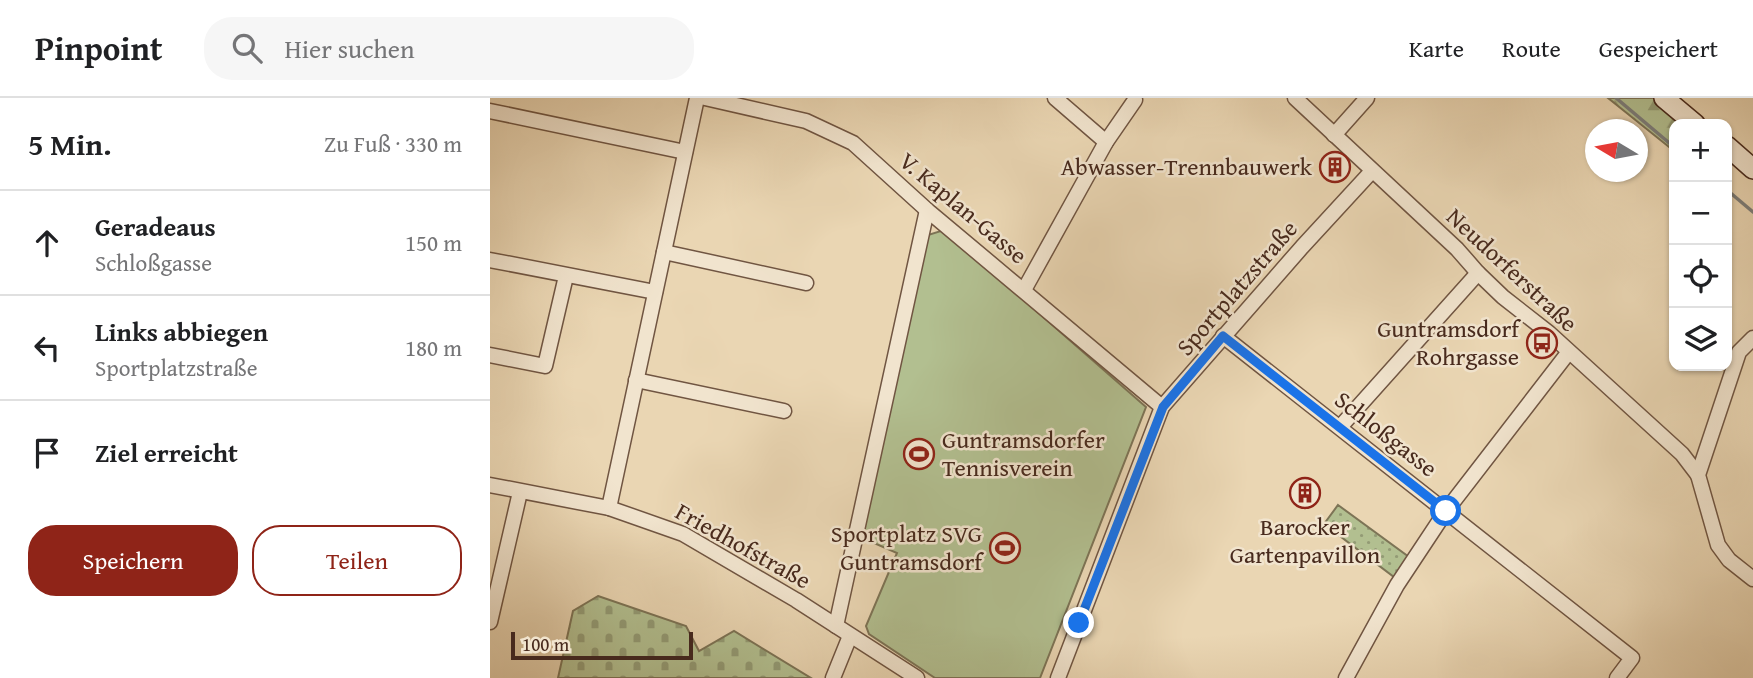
<!DOCTYPE html>
<html lang="de">
<meta charset="utf-8">
<style>
body{margin:0;font-family:"Gentium Book Plus",serif;background:#f6f6f6;color:#202124}
.controls{position:absolute;right:21px;top:21px;display:grid;overflow:hidden;border-radius:14px;box-shadow:0 2px 5px #0004}
.controls button{width:63px;height:63px;display:grid;place-items:center;padding:0;border:0;border-bottom:2px solid #e0e0e0;background:#fff;color:#202124;font:35px sans-serif}
.compass{position:absolute;left:1095px;top:21px;width:63px;height:63px;border-radius:50%;background:#fff;box-shadow:0 2px 5px #0004;rotate:280deg}
.scale{position:absolute;left:21px;bottom:18px;width:182px;box-sizing:border-box;padding-left:7px;border:4px solid #482a1d;border-top:0;font-size:19px;line-height:24px;white-space:nowrap;color:#482a1d;-webkit-text-stroke:5px #f1e4ce;paint-order:stroke}
.stop{position:absolute;width:21px;height:21px;margin:-16px;border:5px solid #1a73e8;border-radius:50%;background:#fff}
.stop.end{background:#1a73e8;border-color:#fff;box-shadow:0 2px 7px #0008}
.list{margin:0;padding:0;list-style:none}
h2{display:flex;justify-content:space-between;align-items:center;height:91px;margin:0;padding:0 28px;font-size:30px}
h2 small{font-size:23px;font-weight:400;color:#757577}
.list li{display:grid;grid-template-columns:46px 1fr auto;gap:21px;align-items:center;box-sizing:border-box;height:105px;padding:0 28px;border-top:2px solid #e0e0e0}
.list b{display:block;font-size:26px;white-space:nowrap}
.list p{margin:0;font-size:23px;white-space:nowrap;color:#757577}
.list em{font-size:23px;font-style:normal;color:#757577}
.actions{display:flex;gap:14px;padding:21px 28px}
.actions a{flex:1;padding:16px 0;border:2px solid #8f2418;border-radius:28px;text-align:center;font-size:24px;color:#8f2418}
.actions .main{background:#8f2418;color:#fff}
.icon{flex:none;width:38px;height:38px;fill:none;stroke:currentColor;stroke-width:2;stroke-linecap:round;stroke-linejoin:round}
.map{position:relative;flex:none;width:1263px;height:580px;overflow:hidden}
header{display:flex;align-items:center;gap:42px;box-sizing:border-box;height:98px;padding:0 35px;background:#fff;border-bottom:2px solid #e0e0e0}
header strong{font-size:33px}
nav{display:flex;gap:38px;margin-inline-start:auto;font-size:24px}
.search{width:490px;height:63px;background:#f6f6f6;display:flex;align-items:center;gap:18px;box-sizing:border-box;padding:0 24px;border-radius:28px;color:#757577;font-size:26px}
main{display:flex}
aside{flex:1;background:#fff}
.map>svg:first-child{display:block}
.forest{fill:url(#forest-firs);stroke:#7d7456;stroke-width:2}
.cemetery{fill:url(#cemetery-stones);stroke:#7d7456;stroke-width:2}
.park{fill:url(#park-dots);stroke:#7d7456;stroke-width:2}
.pitch{fill:#b2bf90;stroke:#7d7456;stroke-width:2}
.lines{fill:none;stroke-linecap:round;stroke-linejoin:round}
.stream{stroke:#7c7e7b;stroke-width:3.5}
.street-casing{stroke:#705542;stroke-width:17}
.secondary-casing{stroke:#482a1d;stroke-width:22}
.street{stroke:#f1e4ce;stroke-width:14}
.secondary{stroke:#f1e4ce;stroke-width:19}
.route{stroke:#1a73e8;stroke-width:9}
.labels{text-anchor:middle;stroke-width:5;stroke-linejoin:round;paint-order:stroke}
.poi-label{font-size:24px;fill:#482a1d;stroke:#f1e4ce;text-anchor:end}
.street-label{font-size:24px;fill:#482a1d;stroke:#f1e4ce}
</style>
<header>
<strong>Pinpoint</strong>
<div class="search"><svg class="icon" aria-label="search" viewBox="0 0 24 24"><circle cx="10" cy="10" r="6"/><path d="M15 15l6 6"/></svg>Hier suchen</div>
<nav><a>Karte</a><a>Route</a><a>Gespeichert</a></nav>
</header>
<main>
<aside>
<h2>5 Min.<small>Zu Fuß · 330 m</small></h2>
<ul class="list">
<li><svg class="icon" aria-label="ahead" viewBox="0 0 24 24"><path d="M12 20V5M6 11l6-6 6 6"/></svg><div><b>Geradeaus</b><p>Schloßgasse</p></div><em>150 m</em></li>
<li><svg class="icon" aria-label="left" viewBox="0 0 24 24"><path d="M17 20v-9H6M10 6l-5 5 5 5"/></svg><div><b>Links abbiegen</b><p>Sportplatzstraße</p></div><em>180 m</em></li>
<li><svg class="icon" aria-label="arrive" viewBox="0 0 24 24"><path d="M6 21V4h12l-3 4 3 4H6"/></svg><div><b>Ziel erreicht</b></div></li>
</ul>
<div class="actions"><a class="main">Speichern</a><a>Teilen</a></div>
</aside>
<div class="map">
<svg width="1263" height="580" viewBox="0 0 1263 580">
<defs>
<pattern id="forest-firs" width="22" height="20" patternUnits="userSpaceOnUse" patternTransform="scale(1.75)"><rect width="22" height="20" fill="#b2bf90"/><path d="M5 1l3.5 6h-7zM16 11l3.5 6h-7z" fill="#939b75"/></pattern>
<pattern id="cemetery-stones" width="16" height="16" patternUnits="userSpaceOnUse" patternTransform="scale(1.75)"><rect width="16" height="16" fill="#b2bf90"/><path d="M2 7V4a2 2 0 0 1 4 0v3zM10 15v-3a2 2 0 0 1 4 0v3z" fill="#939b75"/></pattern>
<pattern id="park-dots" width="8" height="8" patternUnits="userSpaceOnUse" patternTransform="scale(1.75)"><rect width="8" height="8" fill="#b2bf90"/><path d="M2 2h.1M6 6h.1" fill="none" stroke="#939b75" stroke-width="1.8" stroke-linecap="round"/></pattern>
</defs>
<rect width="100%" height="100%" fill="#ead6b3"/>
<filter id="stains"><feTurbulence type="fractalNoise" baseFrequency=".00286" numOctaves="4"/><feColorMatrix values="0 0 0 0 .2 0 0 0 0 .09 0 0 0 0 .02 0 0 0 .5 -.17"/></filter>
<radialGradient id="worn" r=".72"><stop offset=".6" stop-color="#630" stop-opacity="0"/><stop offset="1" stop-color="#630" stop-opacity=".3"/></radialGradient>
<polygon class="forest" points="1118,0 1167,0 1197,26 1184,26 1184,53"/>
<polygon class="cemetery" points="108,498 196,528 209,553 244,533 321,580 68,580 83,513"/>
<polygon class="park" points="848,407 919,459 904,479 834,426"/>
<polygon class="pitch" points="454,132 656,309 550,580 445,580 379,536 376,528 407,455 370,439 438,137"/>
<g class="lines">
<g class="stream">
<polyline points="1126,0 1184,49"/>
<polyline points="1237,92 1263,114"/>
</g>
<g class="street-casing">
<g id="street">
<polyline points="215,0 316,23 363,45 437,112 672,309"/>
<polyline points="565,0 616,44"/>
<polyline points="805,0 967,151 988,175 1013,199 1059,235 1192,356 1208,377"/>
<polyline points="0,13 195,54"/>
<polyline points="844,37 877,0"/>
<polyline points="174,154 316,185"/>
<polyline points="0,162 165,194"/>
<polyline points="534,192 616,44 645,2"/>
<polyline points="733,238 1142,560 1127,580"/>
<polyline points="1263,240 1249,254 1208,377 1228,447 1239,462 1263,481"/>
<polyline points="0,257 55,268 76,178"/>
<polyline points="146,282 294,313"/>
<polyline points="851,328 988,175"/>
<polyline points="0,387 119,410 193,436 306,502 427,580"/>
<polyline points="119,410 207,0"/>
<polyline points="0,524 30,394"/>
<polyline points="346,528 437,112"/>
<polyline points="343,580 360,538"/>
<polyline points="568,580 672,309 812,149 882,73"/>
<polyline points="856,580 907,487 956,413 1078,255"/>
</g>
</g>
<g class="secondary-casing">
<g id="secondary">
<polyline points="1174,0 1205,26"/>
<polyline points="1237,48 1263,71"/>
</g>
</g>
<use href="#street" class="street"/>
<use href="#secondary" class="secondary"/>
</g>
<g class="lines">
<polyline class="route" points="589,525 673,309 733,238 956,413"/>
</g>
<defs>
<g id="building-ring" transform="scale(1.575)"><circle r="9.5" fill="#f1e4ce" stroke="#8f2418" stroke-width="1.5"/><path d="M-4-6H4V6H1V3H-1V6H-4ZM-2.5-4.3h1.7v1.8h-1.7ZM.8-4.3h1.7v1.8H.8ZM-2.5-1h1.7V.8h-1.7ZM.8-1h1.7V.8H.8Z" fill="#8f2418"/></g>
<g id="bus-ring" transform="scale(1.575)"><circle r="9.5" fill="#f1e4ce" stroke="#8f2418" stroke-width="1.5"/><path d="M-5-6H5V4H4V6H2V4H-2V6H-4V4H-5ZM-3.5-4V0h7V-4ZM-3.5 1.2v1.5H-2V1.2ZM2 1.2v1.5H3.5V1.2Z" fill="#8f2418"/></g>
<g id="stadium-ring" transform="scale(1.575)"><circle r="9.5" fill="#f1e4ce" stroke="#8f2418" stroke-width="1.5"/><path d="M0-5a6.5 5 0 1 0 0 10a6.5 5 0 1 0 0-10ZM-3.5-1.8h7v3.6h-7Z" fill="#8f2418"/></g>
</defs>
<g fill-rule="evenodd">
<use href="#building-ring" x="845" y="69"/>
<use href="#bus-ring" x="1052" y="245"/>
<use href="#stadium-ring" x="429" y="356"/>
<use href="#building-ring" x="815" y="395"/>
<use href="#stadium-ring" x="515" y="450"/>
</g>
<g class="labels">
<g class="poi-label">
<text x="822" y="77">Abwasser-Trennbauwerk</text>
<text x="1029" y="239">Guntramsdorf<tspan x="1029" dy="28">Rohrgasse</tspan></text>
<text x="452" y="350" text-anchor="start">Guntramsdorfer<tspan x="452" dy="28">Tennisverein</tspan></text>
<text x="815" y="437" text-anchor="middle">Barocker<tspan x="815" dy="28">Gartenpavillon</tspan></text>
<text x="492" y="444">Sportplatz SVG<tspan x="492" dy="28">Guntramsdorf</tspan></text>
</g>
<g class="street-label">
<text transform="translate(473 110) rotate(40)" y="8">V. Kaplan-Gasse</text>
<text transform="translate(1022 172) rotate(43)" y="8">Neudorferstraße</text>
<text transform="translate(747 190) rotate(-49)" y="8">Sportplatzstraße</text>
<text transform="translate(896 336) rotate(38)" y="8">Schloßgasse</text>
<text transform="translate(253 448) rotate(29)" y="8">Friedhofstraße</text>
</g>
</g>
<rect width="100%" height="100%" filter="url(#stains)"/>
<rect width="100%" height="100%" fill="url(#worn)"/>
</svg>
<div class="controls">
<button>+</button>
<button>−</button>
<button><svg class="icon" aria-label="locate" viewBox="0 0 24 24"><circle cx="12" cy="12" r="6"/><path d="M12 2v4M12 18v4M2 12h4M18 12h4"/></svg></button>
<button><svg class="icon" aria-label="layers" viewBox="0 0 24 24"><path d="M12 4l9 5-9 5-9-5zM3 14l9 5 9-5"/></svg></button>
</div>
<svg class="compass" viewBox="-18 -18 36 36"><path d="M0-13l5 13h-10z" fill="#e53935"/><path d="M0 13l5-13h-10z" fill="#757577"/></svg>
<div class="scale">100 m</div>
<div class="stop" style="left:956px;top:413px"></div>
<div class="stop end" style="left:589px;top:525px"></div>
</div>
</main>
